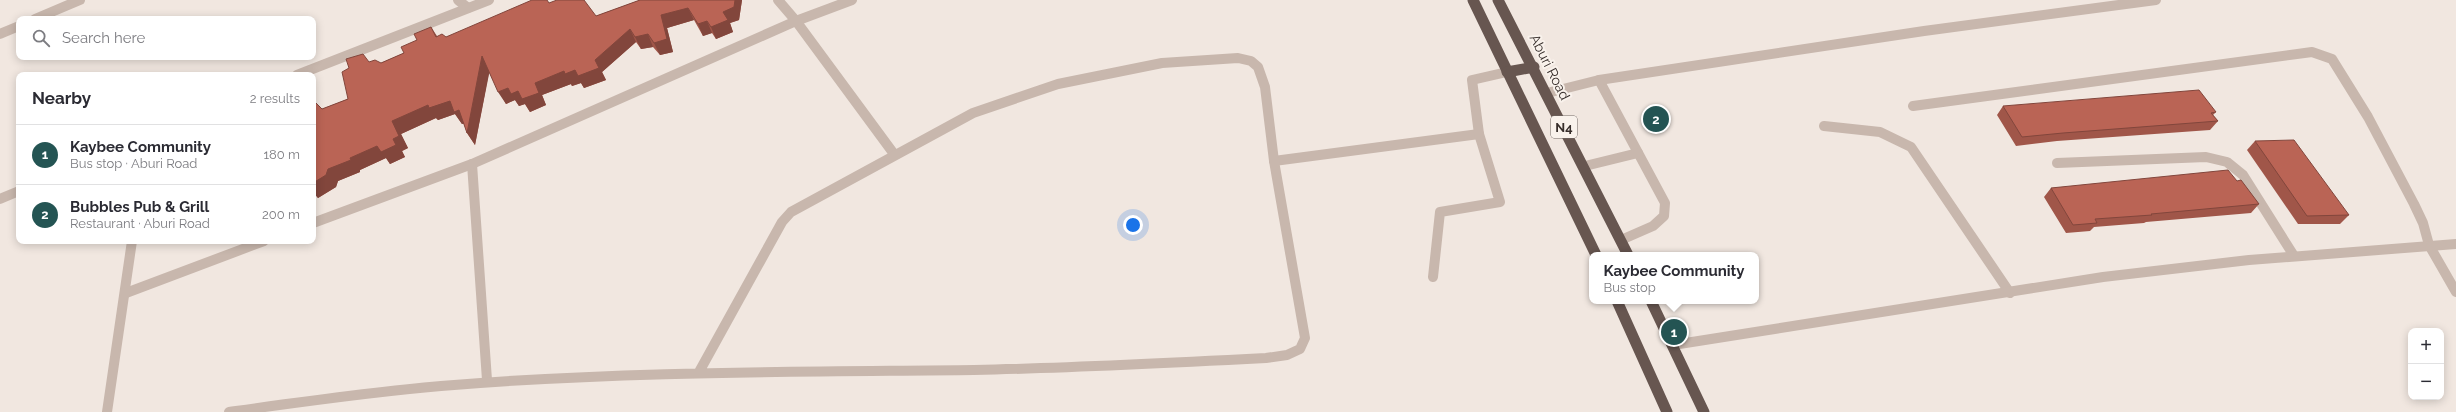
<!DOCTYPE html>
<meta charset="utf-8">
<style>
body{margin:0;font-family:Raleway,sans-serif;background:#f7f7f7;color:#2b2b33}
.controls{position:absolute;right:12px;bottom:12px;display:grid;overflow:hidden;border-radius:8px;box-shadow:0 2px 10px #0003}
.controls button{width:36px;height:36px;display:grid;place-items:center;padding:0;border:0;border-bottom:1px solid #e1e1e2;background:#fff;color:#2b2b33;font:20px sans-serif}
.you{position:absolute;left:1133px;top:225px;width:14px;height:14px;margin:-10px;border:3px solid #fff;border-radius:50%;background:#1a73e8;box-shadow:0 0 0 6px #1a73e833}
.badge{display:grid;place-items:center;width:26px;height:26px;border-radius:50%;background:#245453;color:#fff;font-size:13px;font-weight:700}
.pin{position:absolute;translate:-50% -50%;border:2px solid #fff;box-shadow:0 1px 4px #0006}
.popup{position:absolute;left:1589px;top:252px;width:170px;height:52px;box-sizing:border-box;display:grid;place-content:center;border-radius:8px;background:#fff;filter:drop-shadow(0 1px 3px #0005);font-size:13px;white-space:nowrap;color:#7c7c81}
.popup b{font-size:15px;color:#2b2b33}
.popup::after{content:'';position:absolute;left:50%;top:100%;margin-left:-8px;border:8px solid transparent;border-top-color:#fff}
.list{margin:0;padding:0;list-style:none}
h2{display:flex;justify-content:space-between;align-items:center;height:52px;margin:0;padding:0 16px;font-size:17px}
h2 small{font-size:13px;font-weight:400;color:#7c7c81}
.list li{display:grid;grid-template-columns:26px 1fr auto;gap:12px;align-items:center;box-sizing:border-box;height:60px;padding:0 16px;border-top:1px solid #e1e1e2}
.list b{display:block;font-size:15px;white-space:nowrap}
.list p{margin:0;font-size:13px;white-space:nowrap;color:#7c7c81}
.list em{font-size:13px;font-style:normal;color:#7c7c81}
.icon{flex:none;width:22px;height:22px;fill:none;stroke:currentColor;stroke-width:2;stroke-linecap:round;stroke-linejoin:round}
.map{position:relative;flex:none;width:2456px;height:412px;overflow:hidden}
.search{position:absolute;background:#fff;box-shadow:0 2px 10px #0003;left:16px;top:16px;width:300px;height:44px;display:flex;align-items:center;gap:10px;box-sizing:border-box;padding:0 14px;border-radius:8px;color:#7c7c81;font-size:15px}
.panel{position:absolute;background:#fff;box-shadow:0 2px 10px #0003;left:16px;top:72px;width:300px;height:172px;border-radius:8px}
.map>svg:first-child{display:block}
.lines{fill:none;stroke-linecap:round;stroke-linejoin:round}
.service{stroke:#c8b7ad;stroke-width:10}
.minor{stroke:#c8b7ad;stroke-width:10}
.tertiary{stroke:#c8b7ad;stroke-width:10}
.trunk{stroke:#675650;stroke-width:11}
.wall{fill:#a05649}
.shaded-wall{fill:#82463c}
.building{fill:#ba6455;stroke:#82463c}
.labels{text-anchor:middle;stroke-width:4;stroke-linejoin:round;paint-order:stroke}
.shield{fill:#f9f2ec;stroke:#716965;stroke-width:1}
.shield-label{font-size:13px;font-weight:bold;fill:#372e2b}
.street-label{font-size:14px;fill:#372e2b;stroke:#f9f2ec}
</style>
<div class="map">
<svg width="2456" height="412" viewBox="0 0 2456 412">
<rect width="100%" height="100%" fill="#f1e7e0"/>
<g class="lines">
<g class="service">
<polyline points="1599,80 1665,203 1664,216 1653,226 1621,240"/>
<polyline points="1274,161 1479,134"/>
<polyline points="2057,163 2206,157 2227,162 2243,175 2294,256"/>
<polyline points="1585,166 1638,153"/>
<polyline points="1433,277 1440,212 1500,202 1479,134 1472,80 1507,72"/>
</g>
<g class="minor">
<polyline points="458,0 468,8"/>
<polyline points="778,0 796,21 894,154"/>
<polyline points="35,19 80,0"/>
<polyline points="0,34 19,26"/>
<polyline points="1547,93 1599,80 1924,31 2156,0"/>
<polyline points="1913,106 2312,52 2332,59 2368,117 2414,204 2423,223 2429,245 2456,292"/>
<polyline points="1824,126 1880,132 1911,147 2010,293"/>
<polyline points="472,164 487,380"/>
<polyline points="313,223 472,164 796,21 852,0"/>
<polyline points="126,293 264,241"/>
<polyline points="1673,345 2103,277 2249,260 2456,244"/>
<polyline points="107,412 132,241"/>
<path d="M229,412c71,-10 141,-20 212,-26 177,-15 355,-14 533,-16 97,-2 195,-7 292,-12l21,-3 13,-6 5,-11 -31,-177 -9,-74 -7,-20 -7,-6 -13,-3 -76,5 -104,21 -85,29 -182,99 -9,10 -83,150"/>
</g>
<g class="tertiary">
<polyline points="297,75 489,0"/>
<polyline points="0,199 19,191"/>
</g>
<g class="trunk">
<polyline points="1473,0 1596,255"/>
<polyline points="1498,0 1628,255"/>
<polyline points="1507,72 1534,67"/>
<polyline points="1617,301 1667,412"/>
<polyline points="1651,301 1704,412"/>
</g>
</g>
<g class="wall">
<polygon points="640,0 742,0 739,20 730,23 733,32 716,39 712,33 703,36 694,20 667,28 673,52 660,55 653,47 641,49 636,42 602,72 606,80 584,88 581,83 572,86 571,84 542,95 546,105 530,112 525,104 519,106 515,100 506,104 489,72 475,145 467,133 464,124 462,124 455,114 438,120 436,118 401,134 408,148 402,151 405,157 390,164 386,158 360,170 360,172 338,181 336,187 318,198 313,192 313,100 322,109 348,99 369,62 381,63 404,53 417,40 431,27 437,36 446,37 549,3 596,16"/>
<polygon points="2003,106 2216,112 2213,115 2218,121 2210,130 2057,141 2016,146 1997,115"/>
<polygon points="2255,141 2349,215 2340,224 2298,224 2247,150"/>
<polygon points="2237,181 2259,204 2251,213 2146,222 2144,223 2094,227 2090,231 2066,233 2044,197 2051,188"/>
</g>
<g class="shaded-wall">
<polygon points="735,0 742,0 739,20 730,23 733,32 716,39 711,27 723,12"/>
<polygon points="688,8 694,20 667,28 673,52 660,55 654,43 661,15"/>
<polygon points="707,21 712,33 703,36 698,24"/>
<polygon points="630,29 636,42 602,72 606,80 584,88 581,83 572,86 571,84 542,95 546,105 530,112 525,104 519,106 515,100 506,104 498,92 508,88 535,83 564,71 595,60"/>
<polygon points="648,34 653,47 641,49 635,37"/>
<polygon points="482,56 490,69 475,145 467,133"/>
<polygon points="450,101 459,110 467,122 462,124 455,114 438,120 436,118 401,134 408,148 402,151 405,157 390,164 386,158 360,170 360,172 338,181 336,187 318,198 313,192 313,183 328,169 350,158 393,139 392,121 428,105"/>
</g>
<g class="building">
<polygon points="532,0 547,0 549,3 557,0 584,0 596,16 640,0 735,0 734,7 723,12 728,20 711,27 707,21 698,24 688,8 661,15 667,39 654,43 648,34 635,37 630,29 595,60 599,68 578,76 575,70 565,74 564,71 535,83 539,93 522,99 518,91 511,94 508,88 498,92 482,56 467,133 459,110 454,112 450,101 429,108 428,105 392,121 399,136 393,139 396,145 381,152 377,146 350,158 351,160 328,169 326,175 313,183 313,100 322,109 348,99 342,72 349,68 346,59 363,54 369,62 375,60 381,63 404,53 401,47 417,40 414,34 431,27 436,37 442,34 446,37"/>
<polygon points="2199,90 2216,112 2211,113 2218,121 2063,133 2022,137 2003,106"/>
<polygon points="2294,140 2349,215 2307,216 2255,141"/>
<polygon points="2228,170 2237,181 2241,180 2259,204 2151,214 2152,215 2095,219 2097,223 2073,225 2051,188"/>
</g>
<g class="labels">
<rect class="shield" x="1551" y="116" width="26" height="22" rx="3"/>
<g class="shield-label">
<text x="1564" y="132">N4</text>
</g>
<g class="street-label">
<text transform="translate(1550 67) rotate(63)" y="5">Aburi Road</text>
</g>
</g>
</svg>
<div class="controls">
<button>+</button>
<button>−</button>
</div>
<div class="you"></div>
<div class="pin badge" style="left:1674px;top:332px">1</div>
<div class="popup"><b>Kaybee Community</b>Bus stop</div>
<div class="pin badge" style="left:1656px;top:119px">2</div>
<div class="search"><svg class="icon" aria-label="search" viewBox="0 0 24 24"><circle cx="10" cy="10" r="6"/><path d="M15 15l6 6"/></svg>Search here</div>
<section class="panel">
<h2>Nearby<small>2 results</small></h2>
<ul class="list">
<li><span class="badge">1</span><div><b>Kaybee Community</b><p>Bus stop · Aburi Road</p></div><em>180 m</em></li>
<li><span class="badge">2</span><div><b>Bubbles Pub &amp; Grill</b><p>Restaurant · Aburi Road</p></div><em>200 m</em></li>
</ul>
</section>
</div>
